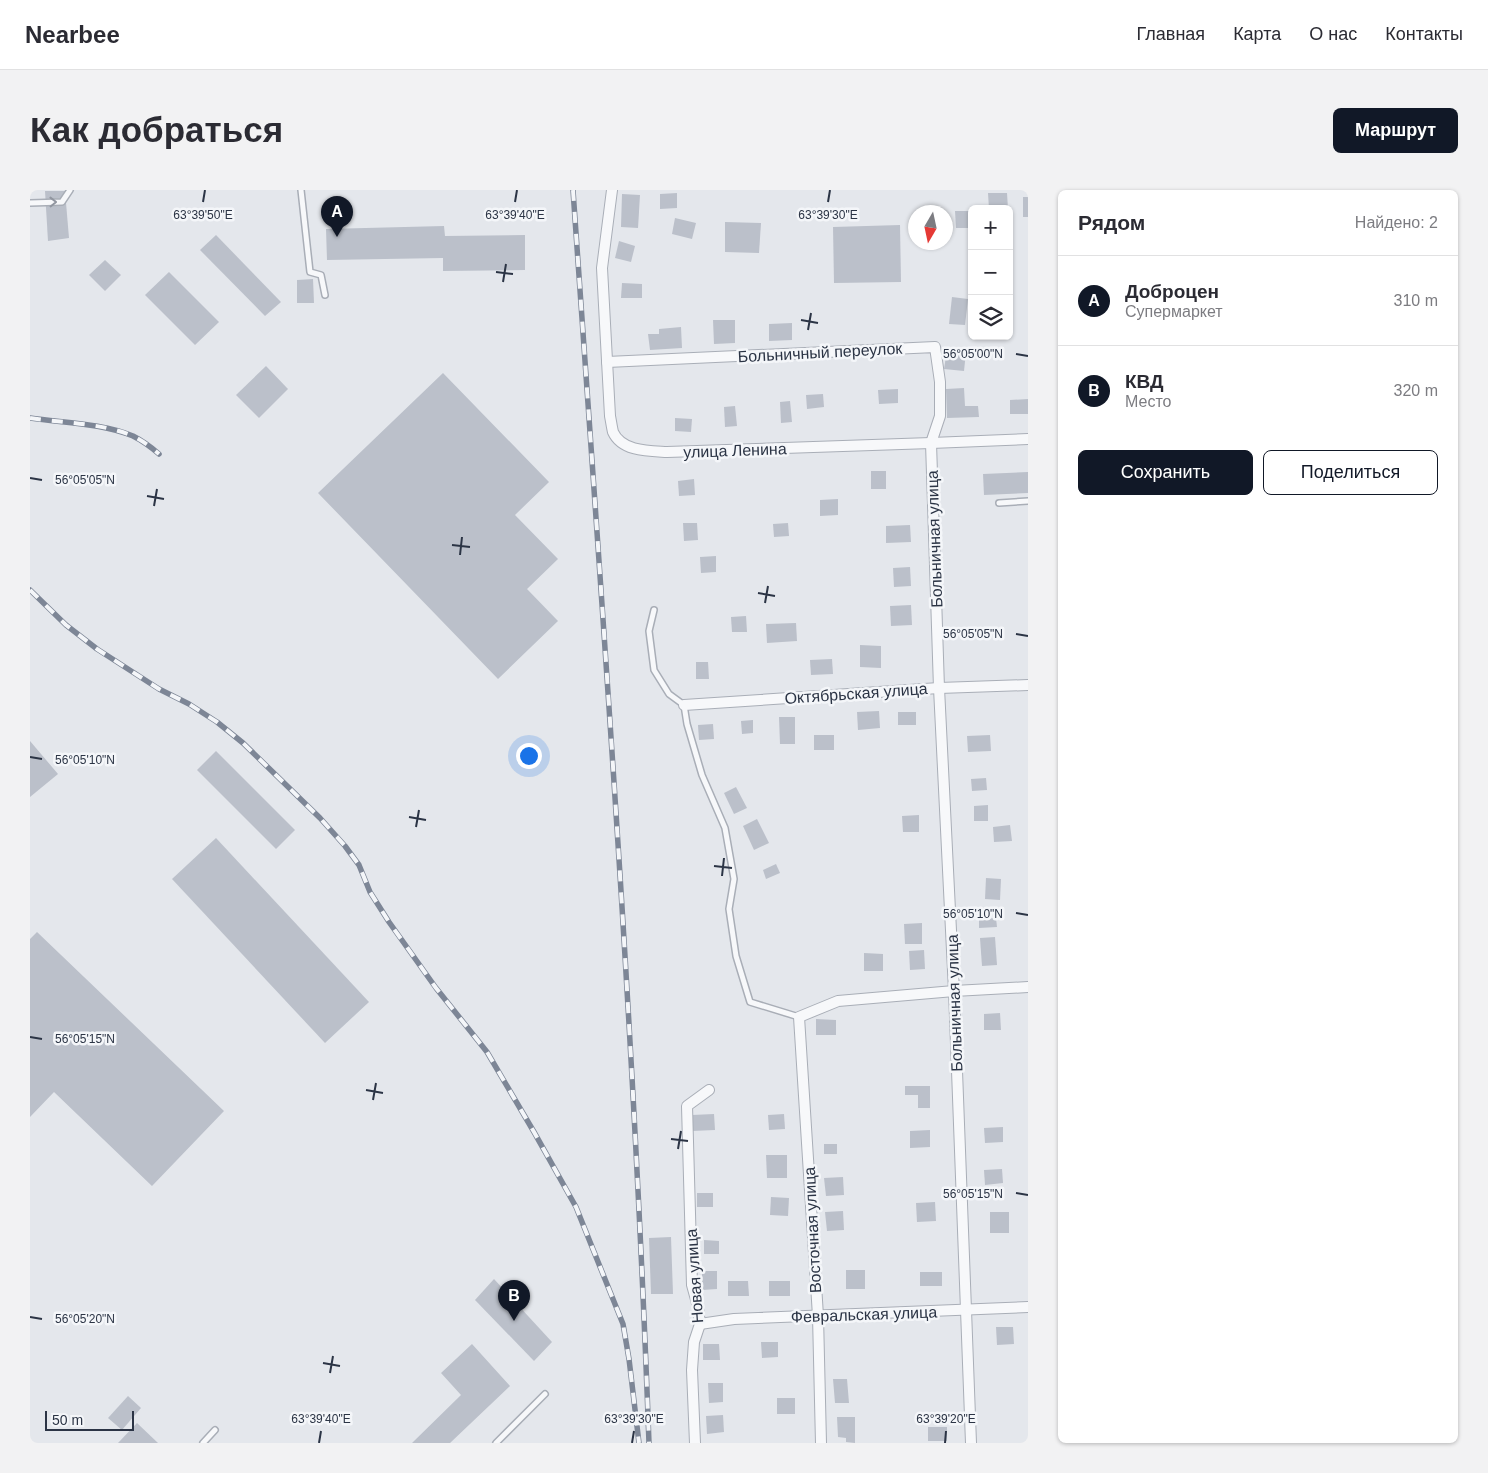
<!DOCTYPE html>
<html lang="ru">
<meta charset="utf-8">
<style>
body{margin:0;font-family:Arial,sans-serif;background:#f2f2f3;color:#2b2b33}
.controls{position:absolute;right:15px;top:15px;display:grid;overflow:hidden;border-radius:8px;box-shadow:0 1px 4px #0004}
.controls button{width:45px;height:45px;display:grid;place-items:center;padding:0;border:0;border-bottom:1px solid #e1e1e2;background:#fff;color:#2b2b33;font:25px sans-serif}
.compass{position:absolute;left:878px;top:15px;width:45px;height:45px;border-radius:50%;background:#fff;box-shadow:0 1px 4px #0004;rotate:189deg}
.scale{position:absolute;left:15px;bottom:12px;width:89px;box-sizing:border-box;padding-left:5px;border:2px solid #2b3445;border-top:0;font-size:14px;line-height:18px;white-space:nowrap;color:#2b3445;-webkit-text-stroke:4px #f4f6f9;paint-order:stroke}
.you{position:absolute;left:498px;top:565px;width:18px;height:18px;margin:-12px;border:4px solid #fff;border-radius:50%;background:#1a73e8;box-shadow:0 0 0 8px #1a73e833}
.badge{display:grid;place-items:center;width:32px;height:32px;border-radius:50%;background:#111827;color:#fff;font-size:16px;font-weight:700}
.pin{position:absolute;translate:-50% -41px;filter:drop-shadow(0 1px 2px #0008)}
.pin::after{content:'';position:absolute;top:26px;width:18px;height:15px;background:inherit;clip-path:polygon(0 0,100% 0,50% 100%)}
.list{margin:0;padding:0;list-style:none}
h2{display:flex;justify-content:space-between;align-items:center;height:65px;margin:0;padding:0 20px;font-size:21px}
h2 small{font-size:16px;font-weight:400;color:#7c7c81}
.list li{display:grid;grid-template-columns:32px 1fr auto;gap:15px;align-items:center;box-sizing:border-box;height:90px;padding:0 20px;border-top:1px solid #e1e1e2}
.list b{display:block;font-size:19px;white-space:nowrap}
.list p{margin:0;font-size:16px;white-space:nowrap;color:#7c7c81}
.list em{font-size:16px;font-style:normal;color:#7c7c81}
.actions{display:flex;gap:10px;padding:15px 20px}
.actions a{flex:1;padding:11px 0;border:1px solid #111827;border-radius:8px;text-align:center;font-size:18px;color:#111827}
.actions .main{background:#111827;color:#fff}
.icon{flex:none;width:28px;height:28px;fill:none;stroke:currentColor;stroke-width:2;stroke-linecap:round;stroke-linejoin:round}
.map{position:relative;flex:none;width:998px;height:1253px;overflow:hidden;border-radius:8px}
header{display:flex;align-items:center;gap:30px;box-sizing:border-box;height:70px;padding:0 25px;background:#fff;border-bottom:1px solid #e1e1e2}
header strong{font-size:24px}
nav{display:flex;gap:28px;margin-inline-start:auto;font-size:18px}
.intro{display:flex;align-items:center;justify-content:space-between;box-sizing:border-box;height:120px;padding:0 30px}
h1{margin:0;font-size:35px}
.button{padding:12px 22px;border-radius:8px;background:#111827;color:#fff;font-size:18px;font-weight:700}
main{display:flex;gap:30px;padding:0 30px}
aside{flex:1;background:#fff;border-radius:8px;box-shadow:0 1px 4px #0004}
.map>svg:first-child{display:block}
.building{fill:#bbc0ca}
.lines{fill:none;stroke-linecap:round;stroke-linejoin:round}
.service-casing{stroke:#a9aeb7;stroke-width:8}
.minor-casing{stroke:#a9aeb7;stroke-width:12}
.service{stroke:#f7f8fa;stroke-width:5}
.minor{stroke:#f7f8fa;stroke-width:10}
.rail-casing{stroke:#7d8696;stroke-width:5.5}
.rail{stroke:#f4f6f9;stroke-width:4;stroke-dasharray:11;stroke-linecap:butt}
.oneway{stroke:#9196a0}
.ticks{fill:none;stroke:#2b3445;stroke-width:2}
.labels{text-anchor:middle;stroke-width:5;stroke-linejoin:round;paint-order:stroke}
.street-label{font-size:16px;fill:#2b3445;stroke:#f4f6f9}
.ticks-label{font-size:12px;text-anchor:middle;fill:#2b3445;stroke:#f4f6f9;stroke-width:5;stroke-linejoin:round;paint-order:stroke}
</style>
<header>
<strong>Nearbee</strong>
<nav><a>Главная</a><a>Карта</a><a>О нас</a><a>Контакты</a></nav>
</header>
<div class="intro"><h1>Как добраться</h1><a class="button">Маршрут</a></div>
<main>
<div class="map">
<svg width="998" height="1253" viewBox="0 0 998 1253">
<rect width="100%" height="100%" fill="#e4e7ec"/>
<g class="building">
<polygon points="15,1 35,1 39,48 18,51"/>
<polygon points="647,3 647,18 630,19 630,4"/>
<polygon points="958,3 977,3 978,19 959,19"/>
<polygon points="592,4 610,5 608,38 591,37"/>
<rect x="993" y="7" width="5" height="20"/>
<polygon points="925,21 941,21 942,38 926,38"/>
<polygon points="645,28 666,33 662,49 642,44"/>
<polygon points="695,32 731,33 729,63 695,62"/>
<polygon points="870,35 871,92 804,93 803,37"/>
<polygon points="414,36 415,46 495,45 495,80 413,81 413,68 297,70 296,39"/>
<polygon points="186,45 251,112 235,126 170,60"/>
<polygon points="589,51 605,56 601,72 585,68"/>
<polygon points="75,70 91,85 75,101 59,85"/>
<polygon points="139,82 189,132 165,155 115,105"/>
<polygon points="283,89 284,113 267,113 267,90"/>
<polygon points="592,93 612,94 612,108 591,108"/>
<polygon points="922,107 938,109 935,135 919,134"/>
<polygon points="683,130 705,130 705,153 684,154"/>
<polygon points="762,133 762,150 739,151 739,134"/>
<polygon points="651,137 652,158 620,160 618,144 629,144 629,139"/>
<polygon points="917,160 936,162 934,181 914,179"/>
<polygon points="236,176 258,199 229,228 206,205"/>
<polygon points="413,183 519,292 485,325 528,369 497,399 528,431 468,489 288,303"/>
<polygon points="934,198 935,216 948,216 949,227 917,228 916,199"/>
<polygon points="868,199 868,213 849,214 848,200"/>
<polygon points="793,204 794,217 777,219 776,205"/>
<polygon points="998,209 998,224 980,224 980,210"/>
<polygon points="760,211 762,232 751,233 750,212"/>
<polygon points="705,216 707,236 695,237 694,217"/>
<polygon points="645,228 662,229 661,242 645,241"/>
<rect x="841" y="281" width="15" height="18"/>
<polygon points="998,282 998,303 954,305 953,284"/>
<polygon points="664,289 665,305 649,306 648,291"/>
<polygon points="808,309 808,325 790,326 790,310"/>
<polygon points="653,333 667,333 668,350 654,351"/>
<polygon points="758,333 759,346 744,347 743,334"/>
<polygon points="880,335 881,352 856,353 856,336"/>
<polygon points="686,366 686,382 671,383 670,367"/>
<polygon points="880,377 881,396 864,397 863,378"/>
<polygon points="881,415 882,435 861,436 860,416"/>
<polygon points="716,426 717,442 702,442 701,427"/>
<polygon points="766,433 767,451 737,453 736,434"/>
<polygon points="830,455 851,456 851,478 830,477"/>
<polygon points="802,469 803,484 781,485 780,470"/>
<polygon points="666,472 678,472 679,489 666,489"/>
<polygon points="849,521 850,538 828,540 827,522"/>
<rect x="868" y="522" width="18" height="13"/>
<polygon points="749,527 765,527 765,554 750,554"/>
<polygon points="723,530 723,543 712,544 711,531"/>
<polygon points="683,534 684,549 669,550 668,535"/>
<rect x="784" y="545" width="20" height="15"/>
<polygon points="960,545 961,561 938,562 937,546"/>
<polygon points="0,551 28,584 0,607"/>
<polygon points="186,561 265,640 246,659 167,580"/>
<polygon points="956,588 957,600 942,601 941,589"/>
<polygon points="706,597 717,618 704,624 694,603"/>
<polygon points="958,615 958,631 944,631 944,616"/>
<polygon points="889,625 889,642 873,642 872,626"/>
<polygon points="727,629 739,653 724,660 713,636"/>
<polygon points="980,635 982,651 964,652 963,637"/>
<polygon points="186,648 339,812 295,853 142,689"/>
<polygon points="746,674 750,683 736,689 733,680"/>
<polygon points="956,688 971,689 970,710 955,709"/>
<polygon points="966,728 967,737 949,738 949,729"/>
<polygon points="892,733 892,754 875,754 874,734"/>
<polygon points="7,742 194,921 122,996 24,902 0,927 0,749"/>
<polygon points="965,747 967,775 952,776 950,748"/>
<polygon points="894,760 895,779 880,780 879,761"/>
<polygon points="834,763 853,764 853,781 834,781"/>
<polygon points="970,823 971,840 954,840 954,824"/>
<polygon points="786,829 806,830 806,845 786,845"/>
<polygon points="875,896 900,896 900,918 888,918 888,905 875,905"/>
<polygon points="684,924 685,940 662,941 662,925"/>
<polygon points="754,924 755,939 739,940 738,925"/>
<polygon points="973,937 973,952 955,953 954,938"/>
<polygon points="900,940 900,957 880,958 880,941"/>
<rect x="794" y="954" width="13" height="10"/>
<polygon points="736,965 757,965 757,988 737,988"/>
<polygon points="972,979 973,993 955,995 954,980"/>
<polygon points="813,987 814,1005 796,1006 794,988"/>
<rect x="667" y="1003" width="16" height="14"/>
<polygon points="741,1007 759,1008 758,1026 740,1025"/>
<polygon points="905,1012 906,1031 887,1032 886,1013"/>
<polygon points="813,1021 814,1040 797,1041 795,1022"/>
<rect x="960" y="1022" width="19" height="21"/>
<polygon points="641,1047 643,1104 621,1104 619,1048"/>
<polygon points="674,1050 689,1051 689,1064 674,1064"/>
<rect x="816" y="1080" width="19" height="19"/>
<polygon points="672,1081 687,1081 687,1099 672,1100"/>
<rect x="890" y="1082" width="22" height="14"/>
<polygon points="464,1089 522,1152 504,1171 445,1110"/>
<polygon points="698,1091 718,1091 719,1106 698,1106"/>
<rect x="739" y="1091" width="21" height="15"/>
<polygon points="966,1137 983,1137 984,1154 967,1155"/>
<polygon points="731,1152 748,1152 748,1167 732,1168"/>
<polygon points="442,1154 480,1196 420,1253 382,1253 431,1205 411,1183"/>
<polygon points="673,1154 689,1154 690,1170 673,1170"/>
<polygon points="803,1189 817,1189 819,1213 805,1213"/>
<polygon points="678,1193 693,1193 693,1212 679,1213"/>
<polygon points="98,1206 111,1218 92,1240 78,1228"/>
<rect x="747" y="1208" width="18" height="16"/>
<polygon points="693,1225 694,1242 677,1244 676,1226"/>
<polygon points="807,1227 825,1227 825,1253 816,1252 816,1248 808,1247"/>
<polygon points="107,1233 128,1253 88,1253"/>
<rect x="898" y="1237" width="19" height="14"/>
</g>
<g class="lines">
<g class="service-casing">
<g id="service">
<polyline points="271,0 280,82 291,85 295,105"/>
<polyline points="0,13 32,12 40,0"/>
<polyline points="969,313 998,311"/>
<polyline points="624,420 619,441 624,480 639,504 654,515 657,534 672,585 695,638 704,689 699,719 706,766 720,812 769,827"/>
<polyline points="173,1253 185,1240"/>
<polyline points="466,1253 515,1204"/>
</g>
</g>
<g class="minor-casing">
<g id="minor">
<path d="M582,0l-10,78 8,148c1,5 2,12 3,16 9,20 37,19 54,20l264,-9 97,-4"/>
<polyline points="577,172 905,157 910,192 910,226 901,253 909,498 924,801 941,1253"/>
<polyline points="654,515 909,498 998,495"/>
<polyline points="670,1134 704,1129 998,1117"/>
<polyline points="665,1253 662,1180 664,1152 670,1134 668,1117 662,1095 657,916 679,900"/>
<polyline points="791,1253 788,1126 769,827 808,811 924,801 998,797"/>
</g>
</g>
<use href="#service" class="service"/>
<use href="#minor" class="minor"/>
<g class="rail-casing">
<g id="rail">
<path d="M543,0c29,417 61,835 76,1253"/>
<path d="M0,228c34,5 72,5 103,18 10,5 18,11 26,18"/>
<polyline points="0,400 36,435 67,459 129,499 159,514 187,532 213,553 290,628 315,656 329,675 340,702 359,732 406,798 457,862 504,942 546,1017 593,1134 599,1169 609,1253"/>
</g>
</g>
<use href="#rail" class="rail"/>
</g>
<defs><path id="oneway-chevron" d="M-2-3.5L2.5 0L-2 3.5" fill="none" stroke-width="1.6" stroke-linecap="round" stroke-linejoin="round" transform="scale(1.25)"/></defs>
<use class="oneway" href="#oneway-chevron" transform="translate(23 12) rotate(-1)"/>
<path class="ticks" d="M173,12l2,-12M485,12l2,-12M798,12l2,-12M466,82l17,2M473,92l3,-18M771,130l17,3M778,140l3,-17M986,164l12,2M0,288l12,2M117,306l17,3M124,316l3,-17M422,355l18,2M430,365l2,-18M728,403l17,3M735,413l3,-17M986,444l12,2M0,567l12,2M379,627l17,3M386,637l3,-17M684,676l18,2M692,686l2,-18M986,723l12,2M0,847l12,2M336,900l17,3M343,910l3,-17M641,949l17,2M648,959l3,-18M986,1003l12,2M0,1127l12,2M293,1173l17,3M300,1183l3,-17M289,1253l2,-12M602,1253l2,-12M915,1253l1,-12"/>
<g class="labels">
<g class="street-label">
<text transform="translate(790 162) rotate(-3)" y="6">Больничный переулок</text>
<text transform="translate(705 260) rotate(-2)" y="6">улица Ленина</text>
<text transform="translate(904 349) rotate(-92)" y="6">Больничная улица</text>
<text transform="translate(826 503) rotate(-4)" y="6">Октябрьская улица</text>
<text transform="translate(924 813) rotate(-92)" y="6">Больничная улица</text>
<text transform="translate(782 1040) rotate(-93)" y="6">Восточная улица</text>
<text transform="translate(664 1086) rotate(-94)" y="6">Новая улица</text>
<text transform="translate(834 1124) rotate(-2)" y="6">Февральская улица</text>
</g>
</g>
<g class="ticks-label">
<text x="173" y="29">63°39'50"E</text>
<text x="485" y="29">63°39'40"E</text>
<text x="798" y="29">63°39'30"E</text>
<text x="943" y="168">56°05'00"N</text>
<text x="55" y="294">56°05'05"N</text>
<text x="943" y="448">56°05'05"N</text>
<text x="55" y="574">56°05'10"N</text>
<text x="943" y="728">56°05'10"N</text>
<text x="55" y="853">56°05'15"N</text>
<text x="943" y="1008">56°05'15"N</text>
<text x="55" y="1133">56°05'20"N</text>
<text x="291" y="1233">63°39'40"E</text>
<text x="604" y="1233">63°39'30"E</text>
<text x="916" y="1233">63°39'20"E</text>
</g>
</svg>
<div class="controls">
<button>+</button>
<button>−</button>
<button><svg class="icon" aria-label="layers" viewBox="0 0 24 24"><path d="M12 4l9 5-9 5-9-5zM3 14l9 5 9-5"/></svg></button>
</div>
<svg class="compass" viewBox="-18 -18 36 36"><path d="M0-13l5 13h-10z" fill="#e53935"/><path d="M0 13l5-13h-10z" fill="#7c7c81"/></svg>
<div class="scale">50 m</div>
<div class="you"></div>
<div class="pin badge" style="left:307px;top:47px">A</div>
<div class="pin badge" style="left:484px;top:1131px">B</div>
</div>
<aside>
<h2>Рядом<small>Найдено: 2</small></h2>
<ul class="list">
<li><span class="badge">A</span><div><b>Доброцен</b><p>Супермаркет</p></div><em>310 m</em></li>
<li><span class="badge">B</span><div><b>КВД</b><p>Место</p></div><em>320 m</em></li>
</ul>
<div class="actions"><a class="main">Сохранить</a><a>Поделиться</a></div>
</aside>
</main>
